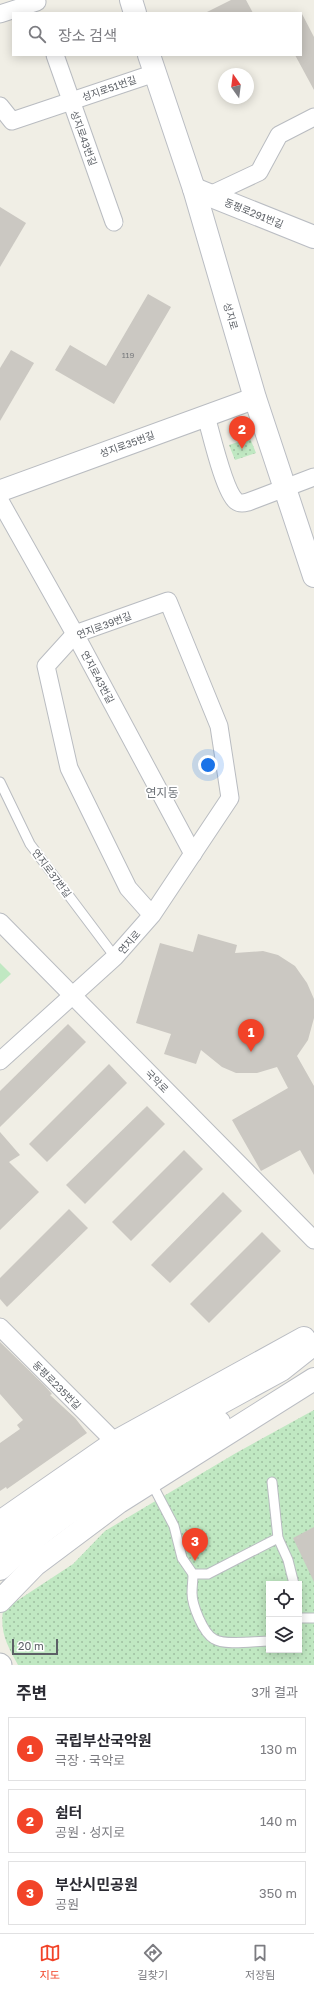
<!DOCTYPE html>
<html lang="ko">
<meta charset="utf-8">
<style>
body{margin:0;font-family:"Golos Text","Noto Sans KR",sans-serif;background:#f7f7f7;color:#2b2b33}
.controls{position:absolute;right:12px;bottom:12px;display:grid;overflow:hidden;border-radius:0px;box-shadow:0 2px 10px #0003}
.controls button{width:36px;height:36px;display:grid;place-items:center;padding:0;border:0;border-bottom:1px solid #e1e1e2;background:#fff;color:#2b2b33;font:20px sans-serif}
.compass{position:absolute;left:218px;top:68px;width:36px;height:36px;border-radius:50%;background:#fff;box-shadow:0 2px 10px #0003;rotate:346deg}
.scale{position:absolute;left:12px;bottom:10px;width:46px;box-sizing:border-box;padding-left:4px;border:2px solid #5c6066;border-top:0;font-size:11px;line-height:14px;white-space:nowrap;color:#5c6066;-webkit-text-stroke:3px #fff;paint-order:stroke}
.you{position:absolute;left:208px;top:765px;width:14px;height:14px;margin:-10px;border:3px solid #fff;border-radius:50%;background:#1a73e8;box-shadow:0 0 0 6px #1a73e833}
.badge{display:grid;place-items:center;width:26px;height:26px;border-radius:50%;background:#f24328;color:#fff;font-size:13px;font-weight:700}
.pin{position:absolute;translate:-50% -33px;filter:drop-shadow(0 1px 2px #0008)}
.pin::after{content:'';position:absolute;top:21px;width:14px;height:12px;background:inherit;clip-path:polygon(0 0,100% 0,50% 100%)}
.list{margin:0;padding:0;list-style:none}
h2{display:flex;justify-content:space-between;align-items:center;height:52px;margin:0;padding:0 16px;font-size:17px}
h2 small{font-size:13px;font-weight:400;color:#7c7c81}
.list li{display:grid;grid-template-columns:26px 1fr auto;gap:12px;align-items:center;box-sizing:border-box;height:64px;margin:0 8px 8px;padding:0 8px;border:1px solid #e1e1e2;border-radius:0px}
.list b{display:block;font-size:15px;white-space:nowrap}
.list p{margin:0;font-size:13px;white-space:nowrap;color:#7c7c81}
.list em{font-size:13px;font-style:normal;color:#7c7c81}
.icon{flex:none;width:22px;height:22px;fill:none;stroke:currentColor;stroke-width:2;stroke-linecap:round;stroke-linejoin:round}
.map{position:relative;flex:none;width:314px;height:1665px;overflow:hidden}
.search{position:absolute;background:#fff;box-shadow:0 2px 10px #0003;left:12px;right:12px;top:12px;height:44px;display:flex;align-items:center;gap:10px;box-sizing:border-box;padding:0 14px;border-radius:0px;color:#7c7c81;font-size:15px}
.sheet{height:268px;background:#fff}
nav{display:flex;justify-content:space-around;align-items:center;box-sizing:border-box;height:56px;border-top:1px solid #e1e1e2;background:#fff;font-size:11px;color:#7c7c81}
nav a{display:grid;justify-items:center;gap:2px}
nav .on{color:#f24328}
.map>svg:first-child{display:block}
.grass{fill:url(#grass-dots);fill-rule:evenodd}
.garden{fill:#c0e8c2}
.building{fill:#cbc8c2}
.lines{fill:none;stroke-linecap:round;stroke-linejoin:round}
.service-casing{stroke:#b9bcc1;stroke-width:11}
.minor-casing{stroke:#b9bcc1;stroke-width:19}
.tertiary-casing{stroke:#b9bcc1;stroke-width:23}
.secondary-casing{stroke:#babdc3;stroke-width:24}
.service{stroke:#fff;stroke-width:9}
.minor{stroke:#fff;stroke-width:17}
.tertiary{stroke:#fff;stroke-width:21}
.secondary{stroke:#fff;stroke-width:22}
.labels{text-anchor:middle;stroke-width:3.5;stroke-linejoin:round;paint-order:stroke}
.number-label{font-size:8px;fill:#787a7d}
.street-label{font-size:10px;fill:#5c6066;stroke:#fff}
.quarter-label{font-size:12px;fill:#6d7278;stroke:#fff}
</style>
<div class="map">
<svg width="314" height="1665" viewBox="0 0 314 1665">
<defs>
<pattern id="grass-dots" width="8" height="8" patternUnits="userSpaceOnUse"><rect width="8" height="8" fill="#c0e8c2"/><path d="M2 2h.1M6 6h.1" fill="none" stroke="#9fbfa1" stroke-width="1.8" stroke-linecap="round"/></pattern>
</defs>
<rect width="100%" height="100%" fill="#f0eee5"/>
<g class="grass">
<polygon points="250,438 256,453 235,460 229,445"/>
<path d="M314,1410v255h-296c-11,-20 -18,-32 -15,-55l70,-46 32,-33 131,-78zM269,1584h30v66h-30z"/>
</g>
<polygon class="garden" points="0,963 11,974 0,984"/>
<g class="building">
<polygon points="231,0 246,0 253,13 205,13"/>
<polygon points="301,12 314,37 314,90 295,55 301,55"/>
<polygon points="0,207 26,223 0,267"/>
<polygon points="148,294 171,307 114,404 55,370 70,345 106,366"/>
<polygon points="11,350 34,363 0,421 0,368"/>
<polygon points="198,934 237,945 235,953 263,951 278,955 295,966 307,983 314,999 314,1018 308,1040 297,1056 314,1086 314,1175 300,1150 261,1171 232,1120 288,1088 277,1067 257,1073 236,1073 222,1067 201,1050 196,1064 164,1054 171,1034 136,1023 160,943 193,952"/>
<polygon points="68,1024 86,1042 0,1127 0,1091"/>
<polygon points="109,1064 127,1083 47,1162 29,1144"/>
<polygon points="147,1106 165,1124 85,1204 66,1185"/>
<polygon points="0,1132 20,1155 9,1162 39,1192 0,1230"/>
<polygon points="184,1150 203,1169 131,1241 112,1222"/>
<polygon points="223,1192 242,1211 170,1283 151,1265"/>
<polygon points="69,1209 88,1228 7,1307 0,1299 0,1278"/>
<polygon points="262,1232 281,1251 209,1323 190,1304"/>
<polygon points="0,1342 45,1386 52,1394 50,1395 75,1418 87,1433 7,1489 6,1487 0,1491 0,1443 20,1429 17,1425 23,1420 0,1394"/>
<polygon points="314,1527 314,1582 293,1538"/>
</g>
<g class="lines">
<g class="service-casing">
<g id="service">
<polyline points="0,782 30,844 115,957"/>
<polyline points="151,1482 174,1526 182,1558 193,1574 208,1574 278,1538"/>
<polyline points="272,1482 278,1538 288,1560 294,1584"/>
<path d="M193,1574c0,6 -1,13 -1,19 0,12 11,40 22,46 11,7 41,2 55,2"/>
<polyline points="299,1618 314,1618"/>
</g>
</g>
<g class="minor-casing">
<g id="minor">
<polyline points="0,14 37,2"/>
<polyline points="55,55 114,222"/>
<polyline points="0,106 12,121 155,73"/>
<polyline points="210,195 259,172 279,135 314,117"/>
<path d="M206,416c5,17 18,75 30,85 4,3 8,2 12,1l66,-25"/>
<polyline points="0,501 75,634 193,854"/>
<polyline points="0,922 314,1240"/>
<polyline points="0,1061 115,957 152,915 230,798 219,726 168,601 75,634 46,666 69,768 128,888 152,915"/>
<polyline points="0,1327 115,1442"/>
</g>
</g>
<g class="tertiary-casing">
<g id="tertiary">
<polyline points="0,491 255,398"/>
<polyline points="0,1664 1,1665"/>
</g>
</g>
<g class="secondary-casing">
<g id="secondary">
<polyline points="131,0 135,13"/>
<polyline points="149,55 194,189 255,398 314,576"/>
<polyline points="194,189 314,237"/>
<polyline points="0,1522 115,1442 304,1338"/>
<polyline points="0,1545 43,1509 102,1468 281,1370 314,1344"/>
<path d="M0,1569c65,-62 141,-103 219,-147"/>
<polyline points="0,1601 35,1565 119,1502 314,1379"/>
</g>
</g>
<use href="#service" class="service"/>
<use href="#minor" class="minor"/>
<use href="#tertiary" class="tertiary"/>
<use href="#secondary" class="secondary"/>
</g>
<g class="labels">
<g class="number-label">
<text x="128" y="358">119</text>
</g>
<g class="street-label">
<text transform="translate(109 88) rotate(-19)" y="4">성지로51번길</text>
<text transform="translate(84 138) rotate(70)" y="4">성지로43번길</text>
<text transform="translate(254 213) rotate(22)" y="4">동평로291번길</text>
<text transform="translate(231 316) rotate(74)" y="4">성지로</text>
<text transform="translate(127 444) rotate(-20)" y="4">성지로35번길</text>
<text transform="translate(104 625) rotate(-21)" y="4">연지로39번길</text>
<text transform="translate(98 677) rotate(62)" y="4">연지로43번길</text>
<text transform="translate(52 873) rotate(53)" y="4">연지로37번길</text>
<text transform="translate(129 942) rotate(-49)" y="4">연지로</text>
<text transform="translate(157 1081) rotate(45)" y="4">국악로</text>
<text transform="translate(57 1385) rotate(45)" y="4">동평로235번길</text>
</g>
<g class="quarter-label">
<text x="162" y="797">연지동</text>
</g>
</g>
</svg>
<div class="controls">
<button><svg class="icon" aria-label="locate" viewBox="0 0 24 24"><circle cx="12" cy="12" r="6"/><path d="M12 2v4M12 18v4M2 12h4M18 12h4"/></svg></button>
<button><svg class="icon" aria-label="layers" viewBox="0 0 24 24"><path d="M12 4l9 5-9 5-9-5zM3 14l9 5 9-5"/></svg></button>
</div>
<svg class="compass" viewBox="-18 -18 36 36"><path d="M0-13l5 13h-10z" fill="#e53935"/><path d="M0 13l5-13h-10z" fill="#7c7c81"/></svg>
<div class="scale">20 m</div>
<div class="you"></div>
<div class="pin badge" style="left:251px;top:1052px">1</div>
<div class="pin badge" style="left:242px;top:449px">2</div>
<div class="pin badge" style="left:195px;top:1561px">3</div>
<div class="search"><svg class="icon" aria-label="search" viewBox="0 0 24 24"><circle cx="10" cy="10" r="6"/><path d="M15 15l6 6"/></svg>장소 검색</div>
</div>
<section class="sheet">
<h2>주변<small>3개 결과</small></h2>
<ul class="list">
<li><span class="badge">1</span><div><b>국립부산국악원</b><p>극장 · 국악로</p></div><em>130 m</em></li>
<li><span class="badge">2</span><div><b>쉼터</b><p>공원 · 성지로</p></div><em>140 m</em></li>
<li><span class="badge">3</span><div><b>부산시민공원</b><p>공원</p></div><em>350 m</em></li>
</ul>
</section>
<nav>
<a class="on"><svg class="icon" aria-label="map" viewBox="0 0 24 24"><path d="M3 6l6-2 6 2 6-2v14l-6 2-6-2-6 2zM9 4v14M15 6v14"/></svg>지도</a>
<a><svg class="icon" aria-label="directions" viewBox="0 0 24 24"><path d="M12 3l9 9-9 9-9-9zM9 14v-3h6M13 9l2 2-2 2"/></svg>길찾기</a>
<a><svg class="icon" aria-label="saved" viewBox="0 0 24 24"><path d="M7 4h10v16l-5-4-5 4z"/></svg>저장됨</a>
</nav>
